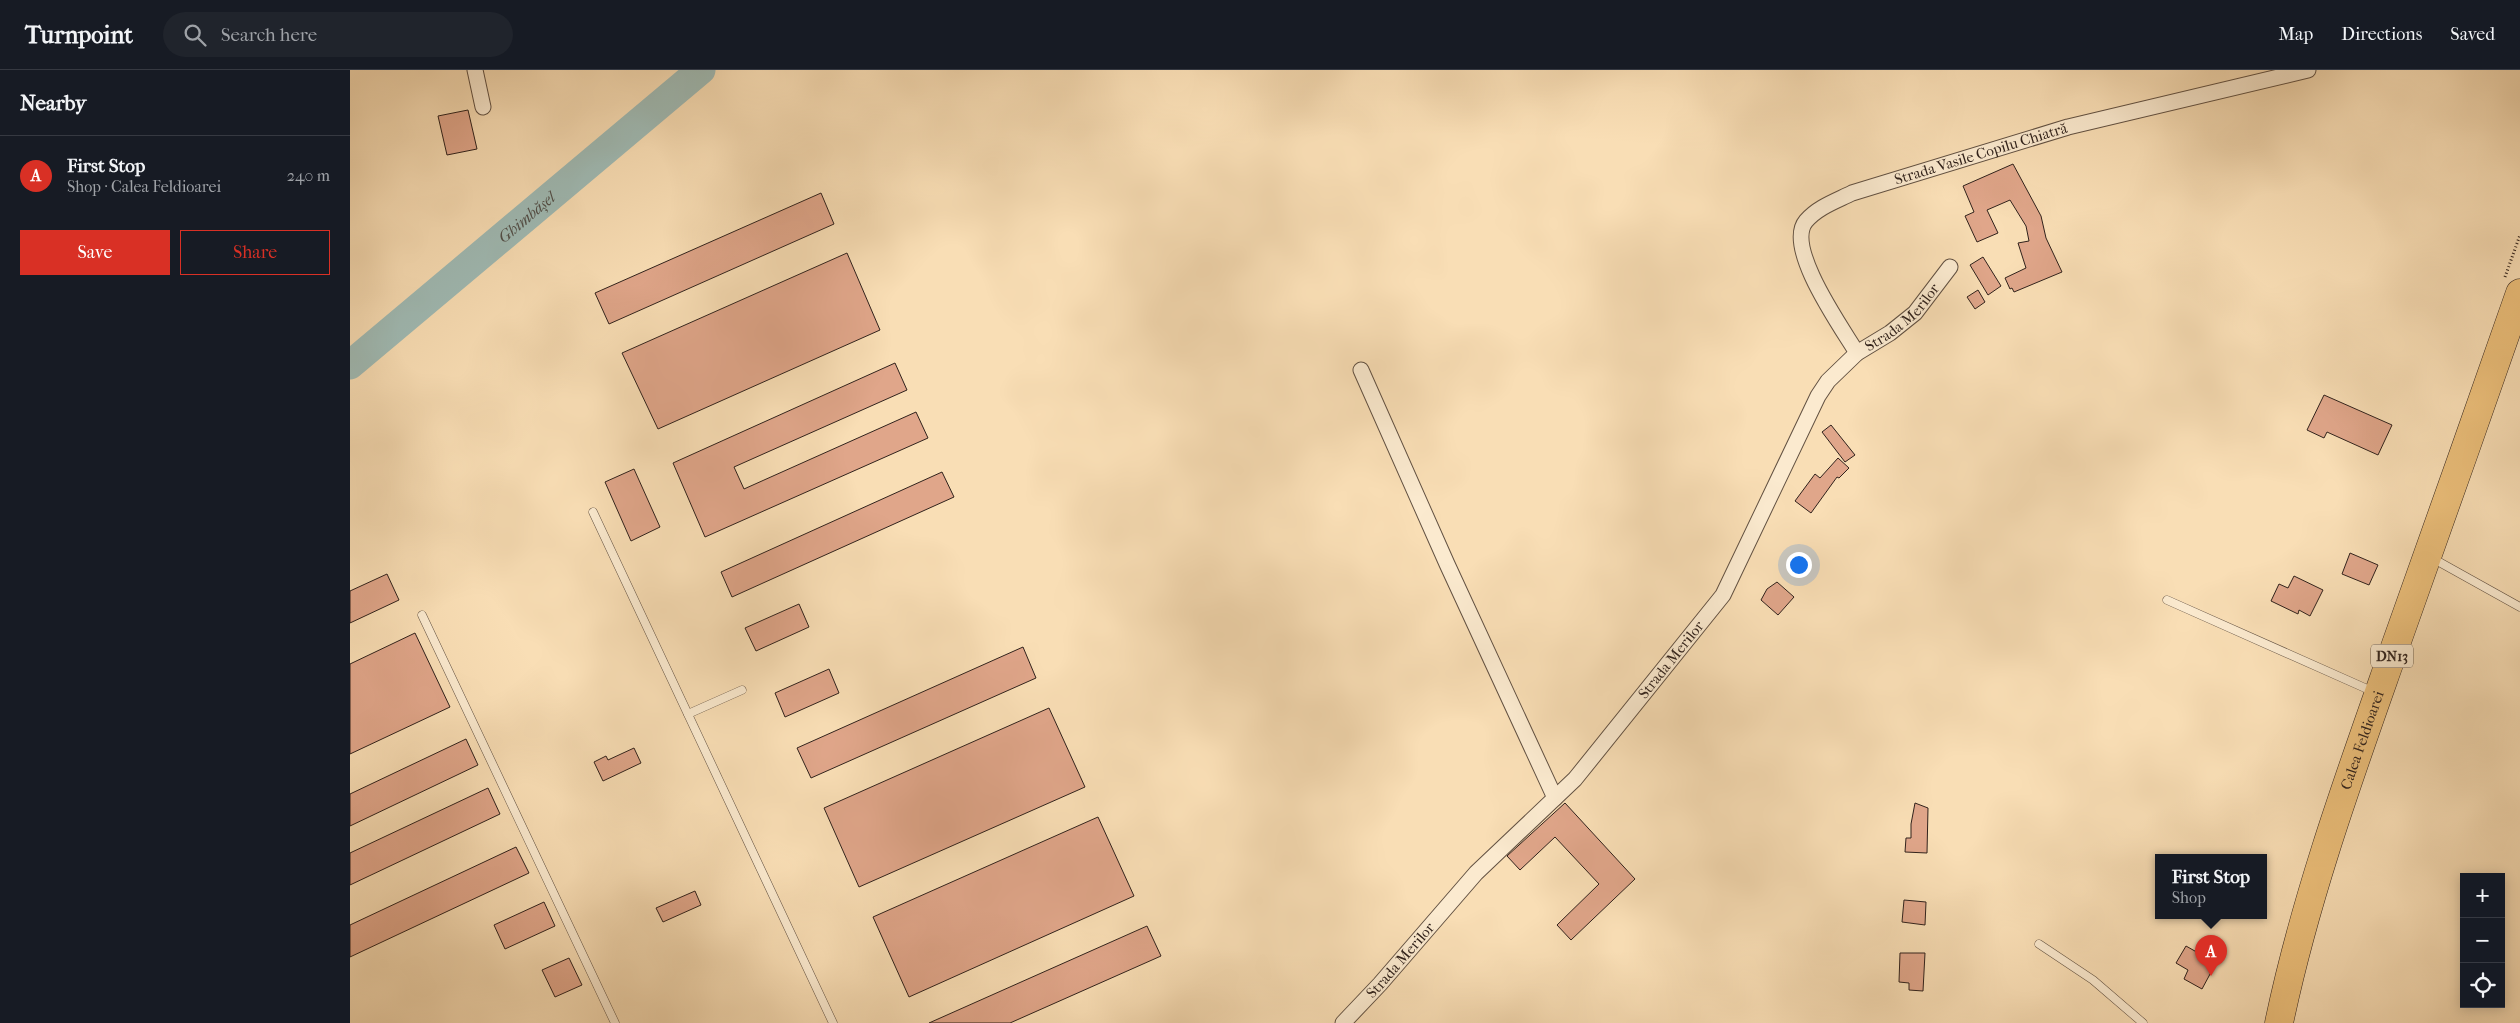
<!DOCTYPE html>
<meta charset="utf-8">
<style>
body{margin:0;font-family:"IM FELL French Canon",serif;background:#20242c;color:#f1f3f6}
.controls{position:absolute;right:15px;bottom:15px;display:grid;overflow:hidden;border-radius:0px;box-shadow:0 2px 12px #0003}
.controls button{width:45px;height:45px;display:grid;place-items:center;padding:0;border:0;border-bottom:1px solid #363941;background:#171b24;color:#f1f3f6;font:25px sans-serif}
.you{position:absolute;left:1448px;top:494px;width:18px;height:18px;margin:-12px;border:4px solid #fff;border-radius:50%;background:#1a73e8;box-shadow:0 0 0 8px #1a73e833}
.badge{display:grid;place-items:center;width:32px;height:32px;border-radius:50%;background:#d93025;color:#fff;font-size:16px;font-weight:700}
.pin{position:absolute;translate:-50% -41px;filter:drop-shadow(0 1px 2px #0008)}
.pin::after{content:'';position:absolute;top:26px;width:18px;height:15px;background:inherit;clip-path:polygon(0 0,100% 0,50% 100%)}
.popup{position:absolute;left:1805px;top:784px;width:112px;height:65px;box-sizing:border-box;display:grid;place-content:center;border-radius:0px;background:#171b24;filter:drop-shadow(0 1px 4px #0005);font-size:16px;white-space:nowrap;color:#9ea1a6}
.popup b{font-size:19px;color:#f1f3f6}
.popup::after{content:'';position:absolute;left:50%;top:100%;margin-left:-10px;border:10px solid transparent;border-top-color:#171b24}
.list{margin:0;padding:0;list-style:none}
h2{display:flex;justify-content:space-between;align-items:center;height:65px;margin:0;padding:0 20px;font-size:21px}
h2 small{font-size:16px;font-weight:400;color:#9ea1a6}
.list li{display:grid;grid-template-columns:32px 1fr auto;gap:15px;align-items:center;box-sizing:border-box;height:80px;padding:0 20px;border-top:1px solid #363941}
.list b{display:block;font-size:19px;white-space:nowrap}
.list p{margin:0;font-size:16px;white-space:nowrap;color:#9ea1a6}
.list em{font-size:16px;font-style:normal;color:#9ea1a6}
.actions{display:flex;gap:10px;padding:15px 20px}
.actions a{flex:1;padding:11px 0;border:1px solid #d93025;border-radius:0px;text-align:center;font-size:18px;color:#d93025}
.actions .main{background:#d93025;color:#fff}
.icon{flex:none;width:28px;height:28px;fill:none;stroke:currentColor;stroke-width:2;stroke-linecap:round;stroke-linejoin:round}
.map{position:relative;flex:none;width:2170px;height:953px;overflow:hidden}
header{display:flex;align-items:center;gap:30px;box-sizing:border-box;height:70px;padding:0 25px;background:#171b24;border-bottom:1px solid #363941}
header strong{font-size:24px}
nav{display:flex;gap:28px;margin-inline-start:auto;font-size:18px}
.search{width:350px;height:45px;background:#20242c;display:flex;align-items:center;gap:12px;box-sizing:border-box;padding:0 18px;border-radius:28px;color:#9ea1a6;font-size:19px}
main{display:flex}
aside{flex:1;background:#171b24}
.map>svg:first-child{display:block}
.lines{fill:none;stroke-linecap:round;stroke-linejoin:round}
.river{stroke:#a0bbb5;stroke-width:29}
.building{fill:#e0a68a;stroke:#30221c}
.lane-casing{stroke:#625142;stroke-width:9}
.street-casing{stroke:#625142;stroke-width:17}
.highway-casing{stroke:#30221c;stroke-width:29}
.path{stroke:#30221c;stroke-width:3;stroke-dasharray:1 2.5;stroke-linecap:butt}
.lane{stroke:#fbeacf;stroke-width:8}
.street{stroke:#fbeacf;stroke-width:15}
.highway{stroke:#ecbf7a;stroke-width:28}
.labels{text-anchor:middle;stroke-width:4;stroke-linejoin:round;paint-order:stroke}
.shield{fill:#fbeacf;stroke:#6d5e52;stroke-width:1}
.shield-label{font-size:14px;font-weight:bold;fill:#30221c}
.street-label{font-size:15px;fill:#30221c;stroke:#fbeacf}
.water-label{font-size:16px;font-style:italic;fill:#52504a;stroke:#fbeacf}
</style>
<header>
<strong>Turnpoint</strong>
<div class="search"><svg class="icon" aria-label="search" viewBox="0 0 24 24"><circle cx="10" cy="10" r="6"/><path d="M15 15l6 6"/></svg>Search here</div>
<nav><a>Map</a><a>Directions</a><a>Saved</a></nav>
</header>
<main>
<aside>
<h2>Nearby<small></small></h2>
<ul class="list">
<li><span class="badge">A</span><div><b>First Stop</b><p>Shop · Calea Feldioarei</p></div><em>240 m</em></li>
</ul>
<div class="actions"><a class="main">Save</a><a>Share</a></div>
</aside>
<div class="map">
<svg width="2170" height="953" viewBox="0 0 2170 953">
<rect width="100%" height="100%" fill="#f9deb5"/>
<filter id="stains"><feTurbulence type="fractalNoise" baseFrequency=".004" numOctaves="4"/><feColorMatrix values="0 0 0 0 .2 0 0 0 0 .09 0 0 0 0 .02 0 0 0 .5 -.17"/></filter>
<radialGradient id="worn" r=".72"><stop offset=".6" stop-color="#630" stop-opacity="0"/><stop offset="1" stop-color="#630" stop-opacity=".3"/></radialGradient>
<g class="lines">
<path class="river" id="s1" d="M0,295l351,-295"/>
</g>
<g class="building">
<polygon points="118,40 127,79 97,85 88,46"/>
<polygon points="1663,94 1691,146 1696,168 1712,202 1664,222 1662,218 1660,219 1655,208 1676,198 1668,173 1679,171 1676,156 1660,130 1637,140 1648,163 1627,172 1615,146 1624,142 1613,116"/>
<polygon points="471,123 484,154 259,254 245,223"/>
<polygon points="497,183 530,260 308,359 272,283"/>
<polygon points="1633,187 1651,216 1638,225 1620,195"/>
<polygon points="1628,220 1635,232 1625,239 1617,227"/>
<polygon points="545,293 557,320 384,397 394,419 566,342 578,368 355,467 323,393"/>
<polygon points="1974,325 2042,355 2028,385 1977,362 1974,368 1957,360"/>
<polygon points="1481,355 1505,385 1495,392 1472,362"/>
<polygon points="1488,388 1499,398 1489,408 1487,407 1461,443 1445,431 1465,404 1470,408"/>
<polygon points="284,399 310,457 281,471 255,412"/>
<polygon points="592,402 604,427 382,527 371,502"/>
<polygon points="2000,483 2028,495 2019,515 1992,504"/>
<polygon points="37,504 49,530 0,553 0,521"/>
<polygon points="1944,506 1973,520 1960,546 1949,540 1948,544 1921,531 1929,514 1938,518"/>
<polygon points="1427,512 1444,527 1428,545 1411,530 1417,519"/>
<polygon points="449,534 459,557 406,581 395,558"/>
<polygon points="65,563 100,637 0,684 0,594"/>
<polygon points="673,577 686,608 461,708 447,678"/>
<polygon points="479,599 489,623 435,647 425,623"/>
<polygon points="699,638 735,717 509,817 474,738"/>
<polygon points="116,669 128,695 0,756 0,724"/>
<polygon points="284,678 291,693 253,711 244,692 256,686 258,690"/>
<polygon points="138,718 150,744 0,815 0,783"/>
<polygon points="1215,733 1285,809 1221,870 1207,855 1249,814 1205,767 1170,800 1157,786"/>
<polygon points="1565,733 1578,738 1577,783 1555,782 1556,768 1561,768 1561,754"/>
<polygon points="748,747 784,826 559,927 523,847"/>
<polygon points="166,777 179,803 0,887 0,855"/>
<polygon points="345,821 351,835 313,852 306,838"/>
<polygon points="1554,830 1576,832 1575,855 1552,852"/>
<polygon points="194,832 205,856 155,879 144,855"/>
<polygon points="797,856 811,886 660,953 579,953"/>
<polygon points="1836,876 1866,893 1852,919 1834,909 1838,900 1826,893"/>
<polygon points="1550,883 1575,883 1573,921 1559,920 1559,913 1549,912"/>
<polygon points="219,888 232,915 205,927 192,900"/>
</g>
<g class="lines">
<g class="lane-casing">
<g id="lane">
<polyline points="243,442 483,953"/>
<polyline points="2082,488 2170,537"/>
<polyline points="1817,530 2024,622"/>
<polyline points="72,545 265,953"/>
<polyline points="338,644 392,620"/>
<polyline points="1689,874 1743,910 1793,953"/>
</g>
</g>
<g class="street-casing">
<g id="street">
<polyline points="125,0 133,37"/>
<path id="s2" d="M1507,283c-15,-25 -73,-106 -51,-132 12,-14 30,-20 46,-28l216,-66 240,-57"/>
<polyline points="1011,300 1097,494 1205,728"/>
<path id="s3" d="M993,953l37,-39 96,-111 99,-94 148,-184 95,-199 10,-15 29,-28 33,-20 25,-20 35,-46"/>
</g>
</g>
<g class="highway-casing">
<g id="highway">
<path id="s4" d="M1929,953c26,-124 69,-243 111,-362 44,-123 87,-245 130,-368"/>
</g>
</g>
<polyline class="path" points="2155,207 2170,165"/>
<use href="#lane" class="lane"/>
<use href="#street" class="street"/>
<use href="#highway" class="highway"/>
</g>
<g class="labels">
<rect class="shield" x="2021" y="574.5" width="42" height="23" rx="4"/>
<g class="shield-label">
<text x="2042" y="591">DN13</text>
</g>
<g class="street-label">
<text dy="5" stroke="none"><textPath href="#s2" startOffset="336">Strada Vasile Copilu Chiatră</textPath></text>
<text dy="5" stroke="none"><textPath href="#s3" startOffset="910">Strada Merilor</textPath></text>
<text dy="5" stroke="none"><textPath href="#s3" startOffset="490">Strada Merilor</textPath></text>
<text dy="5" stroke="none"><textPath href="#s4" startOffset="295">Calea Feldioarei</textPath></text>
<text dy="5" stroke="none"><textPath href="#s3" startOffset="85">Strada Merilor</textPath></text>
</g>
<g class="water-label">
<text dy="6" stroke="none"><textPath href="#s1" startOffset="230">Ghimbășel</textPath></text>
</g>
</g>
<rect width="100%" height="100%" filter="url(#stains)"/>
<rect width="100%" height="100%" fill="url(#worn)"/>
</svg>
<div class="controls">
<button>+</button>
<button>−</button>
<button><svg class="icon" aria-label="locate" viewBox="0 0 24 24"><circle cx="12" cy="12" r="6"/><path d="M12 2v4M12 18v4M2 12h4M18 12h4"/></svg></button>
</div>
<div class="you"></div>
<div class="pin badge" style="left:1861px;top:906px">A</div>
<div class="popup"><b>First Stop</b>Shop</div>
</div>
</main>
